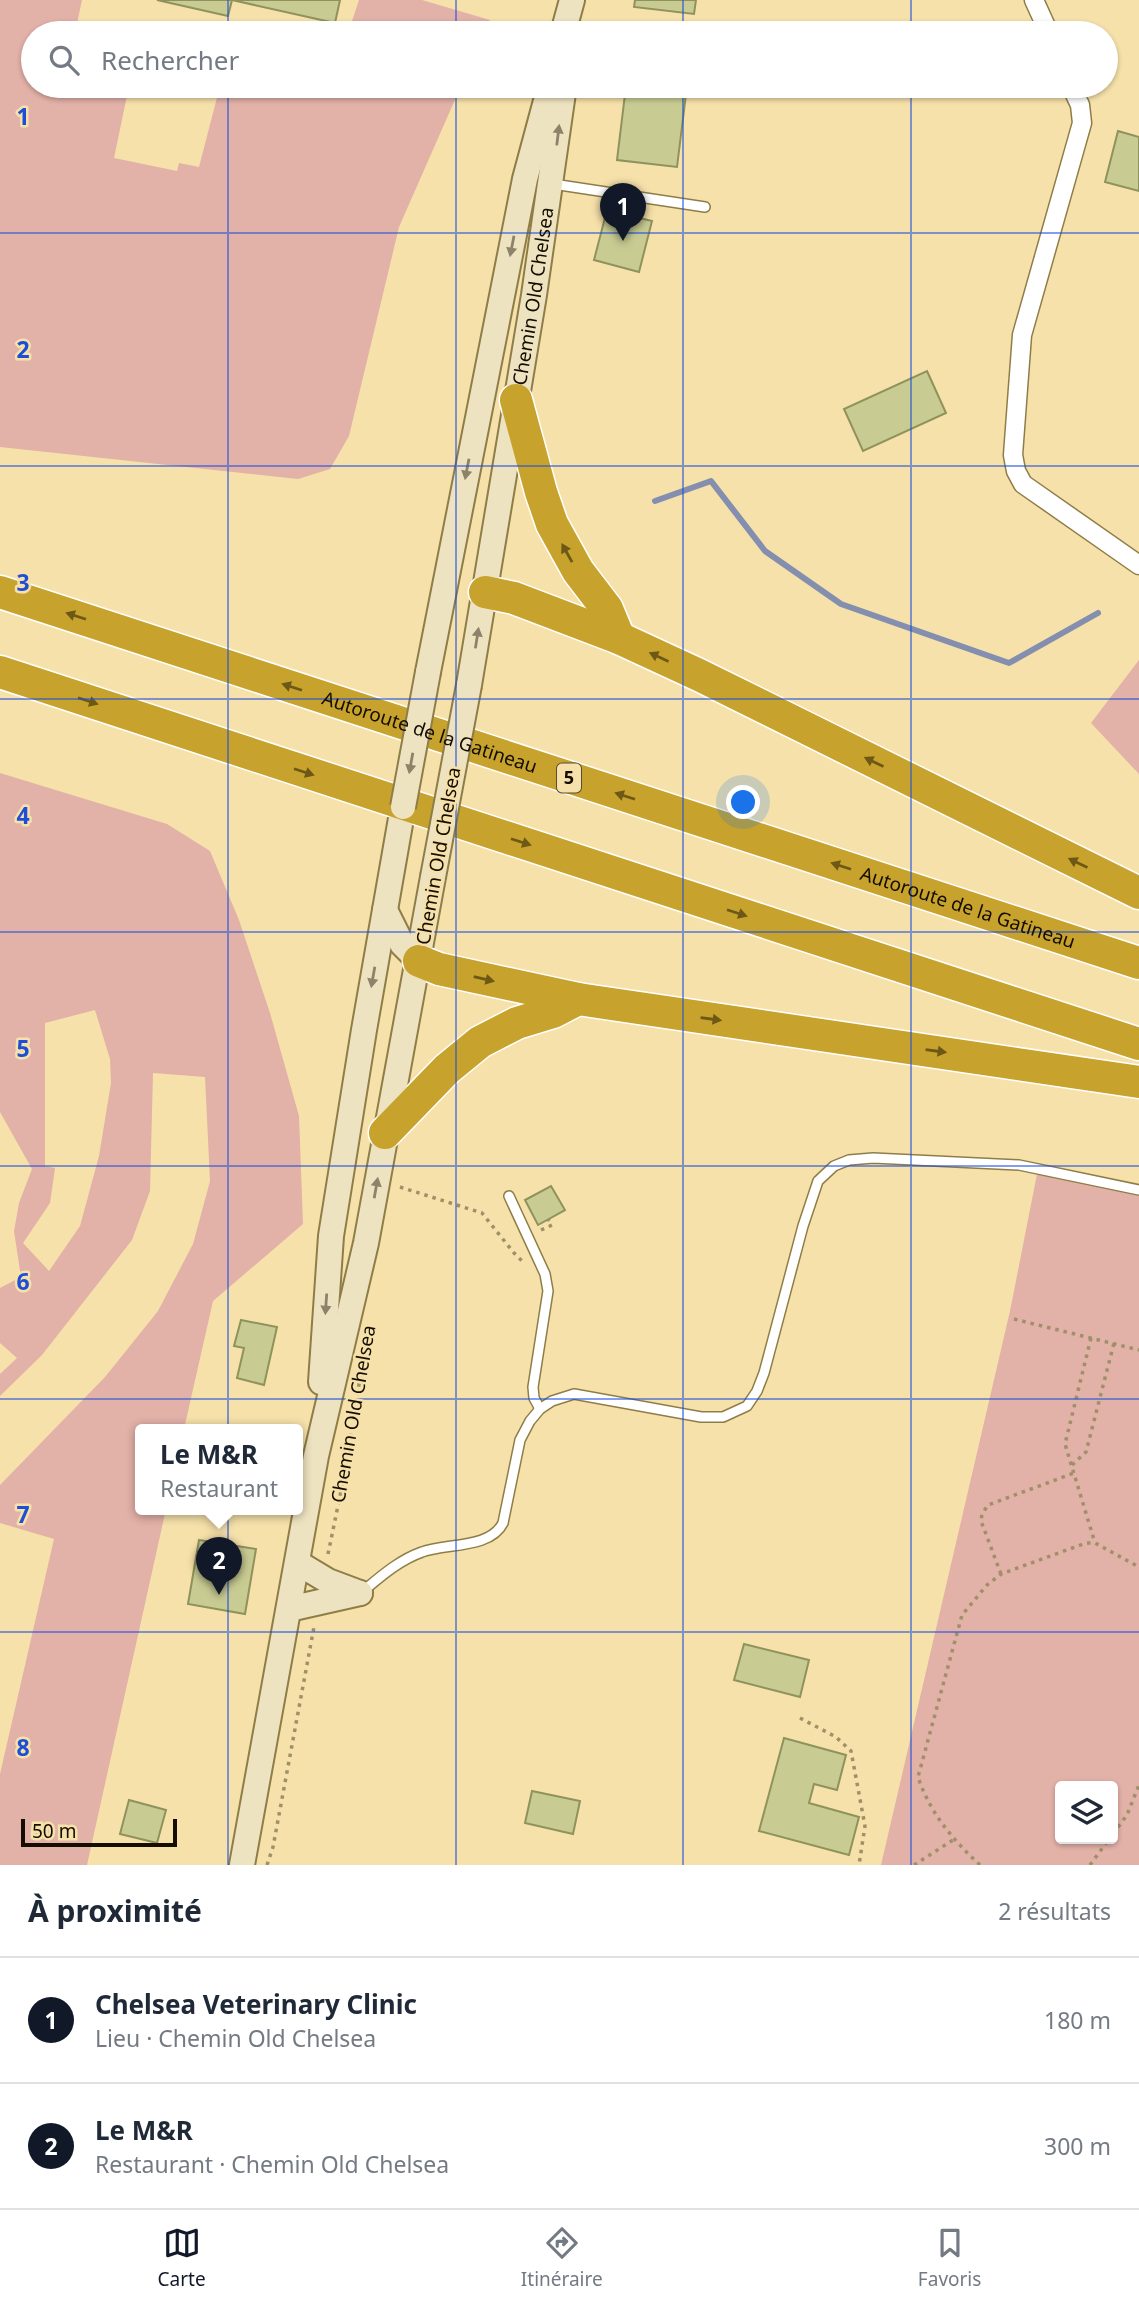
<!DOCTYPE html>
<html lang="fr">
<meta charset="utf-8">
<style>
body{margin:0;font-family:"Noto Sans",sans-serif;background:#f6f6f7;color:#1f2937}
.controls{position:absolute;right:21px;bottom:21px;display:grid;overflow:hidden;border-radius:7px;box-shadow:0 2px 5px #0004}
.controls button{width:63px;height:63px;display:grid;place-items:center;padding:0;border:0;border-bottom:2px solid #e0e1e3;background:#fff;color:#1f2937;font:35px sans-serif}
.scale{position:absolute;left:21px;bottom:18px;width:156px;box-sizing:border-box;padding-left:7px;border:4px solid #140d00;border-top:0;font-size:19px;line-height:24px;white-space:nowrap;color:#140d00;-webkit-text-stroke:5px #f6e1aa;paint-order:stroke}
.you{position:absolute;left:744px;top:803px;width:24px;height:24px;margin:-18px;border:5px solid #fff;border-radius:50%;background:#1a73e8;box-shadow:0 0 0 10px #1a73e833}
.badge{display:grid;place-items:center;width:46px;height:46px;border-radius:50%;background:#111827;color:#fff;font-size:23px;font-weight:700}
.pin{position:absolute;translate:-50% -58px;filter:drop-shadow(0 2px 4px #0008)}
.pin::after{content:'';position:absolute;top:37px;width:24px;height:21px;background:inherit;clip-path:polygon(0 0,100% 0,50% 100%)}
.popup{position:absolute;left:135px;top:1424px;width:168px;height:91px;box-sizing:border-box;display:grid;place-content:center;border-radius:7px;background:#fff;filter:drop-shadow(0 2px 5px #0005);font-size:23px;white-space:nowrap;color:#747a83}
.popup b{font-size:26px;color:#1f2937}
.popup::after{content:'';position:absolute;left:50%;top:100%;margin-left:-14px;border:14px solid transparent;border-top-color:#fff}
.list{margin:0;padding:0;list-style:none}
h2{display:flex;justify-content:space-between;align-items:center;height:91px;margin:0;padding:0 28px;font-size:30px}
h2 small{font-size:23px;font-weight:400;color:#747a83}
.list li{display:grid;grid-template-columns:46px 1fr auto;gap:21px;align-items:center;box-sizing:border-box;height:126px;padding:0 28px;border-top:2px solid #e0e1e3}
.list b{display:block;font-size:26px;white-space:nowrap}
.list p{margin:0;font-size:23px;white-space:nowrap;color:#747a83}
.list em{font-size:23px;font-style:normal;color:#747a83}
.icon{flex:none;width:38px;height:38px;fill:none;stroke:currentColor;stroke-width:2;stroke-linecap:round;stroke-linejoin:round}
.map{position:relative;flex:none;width:1139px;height:1865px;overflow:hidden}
.search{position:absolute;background:#fff;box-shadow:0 2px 5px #0004;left:21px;right:21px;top:21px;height:77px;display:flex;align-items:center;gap:18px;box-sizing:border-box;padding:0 24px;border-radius:38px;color:#747a83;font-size:26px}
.sheet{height:343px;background:#fff}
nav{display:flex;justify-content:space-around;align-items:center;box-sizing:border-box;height:98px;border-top:2px solid #e0e1e3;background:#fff;font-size:19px;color:#747a83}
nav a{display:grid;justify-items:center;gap:4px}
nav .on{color:#111827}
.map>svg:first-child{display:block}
.green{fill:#e2b1a8;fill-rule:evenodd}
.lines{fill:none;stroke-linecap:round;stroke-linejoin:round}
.stream{stroke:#848eae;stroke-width:6}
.building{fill:#c8cb92;stroke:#90925c;stroke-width:2}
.lane-casing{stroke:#8f7d48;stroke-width:12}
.street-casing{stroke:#8f7d48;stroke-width:21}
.secondary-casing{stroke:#8f7d48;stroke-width:28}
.highway-casing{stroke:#fff;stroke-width:35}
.path{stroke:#a09069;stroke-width:3.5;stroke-dasharray:3.5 5;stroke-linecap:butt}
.lane{stroke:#fff;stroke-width:9}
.street{stroke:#fff;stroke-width:18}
.secondary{stroke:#eee3c0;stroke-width:24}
.highway{stroke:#c7a22c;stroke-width:32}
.secondary-bridge-casing{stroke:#8f7d48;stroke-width:28;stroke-linecap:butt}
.secondary-bridge{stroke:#eee3c0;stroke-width:24}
.oneway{fill:#8c836a}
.oneway2{fill:#6e5816}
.grid{fill:none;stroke:#1d4ed8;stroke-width:2;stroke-opacity:0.55}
.labels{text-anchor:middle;stroke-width:5;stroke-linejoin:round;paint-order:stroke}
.shield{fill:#f6e1aa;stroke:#584d33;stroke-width:2}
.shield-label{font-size:18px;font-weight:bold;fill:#140d00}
.street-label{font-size:19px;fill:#140d00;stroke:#f6e1aa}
.grid-label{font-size:23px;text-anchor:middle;font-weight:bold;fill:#1d4ed8;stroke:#f6e1aa;stroke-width:5;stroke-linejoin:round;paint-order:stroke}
</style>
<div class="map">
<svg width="1139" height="1865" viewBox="0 0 1139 1865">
<rect width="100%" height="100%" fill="#f6e1aa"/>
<g class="green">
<polygon points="0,0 82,0 76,28 104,33 33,33 33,86 129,86 114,158 177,171 179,163 199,167 220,86 461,86 399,227 349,436 330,469 298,479 0,447"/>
<polygon points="359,0 422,0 490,20 484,33 348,33"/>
<polygon points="237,22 296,33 234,33"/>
<polygon points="1139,660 1139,774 1091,723"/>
<path d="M0,773l167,51 43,27 29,69 31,93 29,103 4,108 -90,77 -29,128h-44v80h26l-79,356h-87v-91l54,-235 -54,-16v-38l105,-108 53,-66 35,-67 17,-63 -5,-104 -52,-4 -3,118 -18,49 -90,115 -42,41v-22l17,-16 -17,-15v-55l21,-11 -7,-46 5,-28 13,-34 -32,-57zM95,1010l15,49 1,24 -12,73 -19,70 -31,45 -26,-28 27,-40 5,-35 -10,-2v-143z"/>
<path d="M1038,1169l101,21v675h-258l129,-554zM1060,1786h53v53h-53z"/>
</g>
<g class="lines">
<polyline class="stream" points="655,501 711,481 765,551 841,604 1009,663 1098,613"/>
</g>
<g class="building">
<polygon points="157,0 340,0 335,23 232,0 228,16"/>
<polygon points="635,0 696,0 694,14 634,7"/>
<polygon points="626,86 687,86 677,167 617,160"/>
<polygon points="1118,131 1139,137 1139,191 1105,182"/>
<polygon points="607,210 652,221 639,272 594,260"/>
<polygon points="927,371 946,413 863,451 844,409"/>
<polygon points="551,1186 565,1210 538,1225 525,1200"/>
<polygon points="241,1320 277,1327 264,1385 237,1378 244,1348 234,1346"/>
<polygon points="199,1540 256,1549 245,1614 188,1604"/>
<polygon points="744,1644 809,1660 800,1697 734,1680"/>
<polygon points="784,1738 846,1755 837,1790 814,1784 809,1803 859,1817 849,1855 759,1831"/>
<polygon points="532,1791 580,1801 573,1834 525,1823"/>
<polygon points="129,1800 166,1810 157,1843 120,1834"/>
</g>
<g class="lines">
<g class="lane-casing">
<g id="lane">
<polyline points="553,184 705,207"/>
<polyline points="509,1196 545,1274 548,1291 533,1387 534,1398 540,1409"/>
<path d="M362,1592c18,-15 37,-32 60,-40 24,-9 68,-3 81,-29l17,-83 10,-19 10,-12 12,-8 22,-7 127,23h22l24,-11 10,-15 7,-18 39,-147 15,-45 16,-15 15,-6 24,-2 146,7 120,25"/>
</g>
</g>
<g class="street-casing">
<g id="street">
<polyline points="1034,0 1049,33"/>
<polyline points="1071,86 1080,105 1082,123 1022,335 1013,455 1016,471 1023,484 1139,565"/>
</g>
</g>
<g class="secondary-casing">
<g id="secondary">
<polyline points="563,33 572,0"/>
<polyline points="428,672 525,179 550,86"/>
<path id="s1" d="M469,685l65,-390 30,-209"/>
<polyline points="385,910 402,944 419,961"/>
<polyline points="321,1382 331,1236 364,1030 403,807"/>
<polyline points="298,1563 328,1581 360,1593"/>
<polyline points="289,1609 360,1593"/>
<polyline points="242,1865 316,1456 366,1243 433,877"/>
</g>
</g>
<g class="highway-casing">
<g id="highway">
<polyline points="516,400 541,492 552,524 578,571 607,609 619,638"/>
<path id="s2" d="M0,592l1139,371"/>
<polyline points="485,592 514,598 619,638 699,675 1139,893"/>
<polyline points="0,672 1139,1044"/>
<polyline points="419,961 439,969 578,999 1139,1082"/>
<polyline points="385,1133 447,1069 480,1042 517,1023 553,1012 578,999"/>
</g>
</g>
<g class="path">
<polyline points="400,1187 482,1213 514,1253 522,1261"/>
<polyline points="541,1230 552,1225 548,1219"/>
<polyline points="1014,1319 1139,1350"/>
<polyline points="1091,1338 1065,1444 1095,1543"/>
<polyline points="1072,1465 1086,1452 1114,1343"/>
<polyline points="328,1554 345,1472 361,1372"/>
<polyline points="1001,1574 981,1521 982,1514 988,1505 1074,1473"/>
<polyline points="800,1718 836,1737 851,1751 865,1826 859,1865"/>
<polyline points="1113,1834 1127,1815 1139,1785"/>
<polyline points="267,1865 273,1847 314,1627"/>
<polyline points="914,1865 953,1840"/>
<path d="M980,1865c-27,-25 -50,-52 -62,-88l44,-162 25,-30 14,-11 85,-31h9l44,24"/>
<polyline points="1090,1865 1109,1839"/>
</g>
<use href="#lane" class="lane"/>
<use href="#street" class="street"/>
<use href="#secondary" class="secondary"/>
<use href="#highway" class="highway"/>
<g class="secondary-bridge-casing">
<g id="secondary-bridge">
<polyline points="403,807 428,672"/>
<polyline points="433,877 469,685"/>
</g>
</g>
<use href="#secondary-bridge" class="secondary-bridge"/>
</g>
<defs><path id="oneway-solid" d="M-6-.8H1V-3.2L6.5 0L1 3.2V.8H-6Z" transform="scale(1.75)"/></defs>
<g class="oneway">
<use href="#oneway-solid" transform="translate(558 135) rotate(-83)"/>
<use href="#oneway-solid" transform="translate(512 246) rotate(101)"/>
<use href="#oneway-solid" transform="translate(467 469) rotate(101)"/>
<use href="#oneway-solid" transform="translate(477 638) rotate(-81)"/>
<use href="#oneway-solid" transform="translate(411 763) rotate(100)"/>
<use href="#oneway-solid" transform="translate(373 977) rotate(100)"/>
<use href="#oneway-solid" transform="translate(376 1188) rotate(-80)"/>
<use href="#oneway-solid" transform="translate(326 1304) rotate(94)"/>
</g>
<g class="oneway2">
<use href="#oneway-solid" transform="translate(567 553) rotate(-119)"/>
<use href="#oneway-solid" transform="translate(76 616) rotate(-162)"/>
<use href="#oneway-solid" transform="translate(659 657) rotate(-155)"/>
<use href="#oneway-solid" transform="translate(292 687) rotate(-162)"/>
<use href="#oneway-solid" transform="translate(88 701) rotate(18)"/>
<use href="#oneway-solid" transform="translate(874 762) rotate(-154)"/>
<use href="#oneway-solid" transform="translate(304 772) rotate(18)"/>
<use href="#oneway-solid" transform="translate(625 796) rotate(-162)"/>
<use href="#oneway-solid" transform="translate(521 842) rotate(18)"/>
<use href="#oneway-solid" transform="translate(1078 863) rotate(-154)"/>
<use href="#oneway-solid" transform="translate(841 866) rotate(-162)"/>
<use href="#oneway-solid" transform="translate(737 913) rotate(18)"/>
<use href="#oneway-solid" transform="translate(484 979) rotate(13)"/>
<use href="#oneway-solid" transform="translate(711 1019) rotate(8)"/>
<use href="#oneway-solid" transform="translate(936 1051) rotate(8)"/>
</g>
<path class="grid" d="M228,0v33M456,0v33M683,0v33M911,0v33M228,86v1779M456,86v1779M683,86v1779M911,86v1779M0,233h1139M0,466h1139M0,699h1139M0,932h1139M0,1166h1139M0,1399h1139M0,1632h1139"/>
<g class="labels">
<rect class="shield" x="557" y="763.5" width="24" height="29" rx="5"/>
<g class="shield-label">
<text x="569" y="784">5</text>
</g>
<g class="street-label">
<text dy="7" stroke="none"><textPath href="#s1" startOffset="394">Chemin Old Chelsea</textPath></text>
<text dy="7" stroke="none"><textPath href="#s2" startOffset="452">Autoroute de la Gatineau</textPath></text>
<text transform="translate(438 856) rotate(-80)" y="7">Chemin Old Chelsea</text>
<text dy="7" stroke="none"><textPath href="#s2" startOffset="1018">Autoroute de la Gatineau</textPath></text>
<text transform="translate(353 1414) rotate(-80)" y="7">Chemin Old Chelsea</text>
</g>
</g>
<g class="grid-label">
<text x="23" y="125">1</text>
<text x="23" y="358">2</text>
<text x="23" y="591">3</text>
<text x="23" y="824">4</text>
<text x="23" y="1057">5</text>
<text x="23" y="1290">6</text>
<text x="23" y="1523">7</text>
<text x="23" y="1756">8</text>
</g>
</svg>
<div class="controls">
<button><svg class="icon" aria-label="layers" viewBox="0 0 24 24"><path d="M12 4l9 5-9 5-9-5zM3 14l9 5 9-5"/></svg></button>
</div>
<div class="scale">50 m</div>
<div class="you"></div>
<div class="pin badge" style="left:623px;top:241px">1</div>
<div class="pin badge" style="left:219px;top:1595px">2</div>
<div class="popup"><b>Le M&amp;R</b>Restaurant</div>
<div class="search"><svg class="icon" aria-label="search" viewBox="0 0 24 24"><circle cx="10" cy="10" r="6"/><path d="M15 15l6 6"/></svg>Rechercher</div>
</div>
<section class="sheet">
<h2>À proximité<small>2 résultats</small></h2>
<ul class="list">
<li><span class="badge">1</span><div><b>Chelsea Veterinary Clinic</b><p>Lieu · Chemin Old Chelsea</p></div><em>180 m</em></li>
<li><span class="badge">2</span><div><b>Le M&amp;R</b><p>Restaurant · Chemin Old Chelsea</p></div><em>300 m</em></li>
</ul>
</section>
<nav>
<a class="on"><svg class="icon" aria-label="map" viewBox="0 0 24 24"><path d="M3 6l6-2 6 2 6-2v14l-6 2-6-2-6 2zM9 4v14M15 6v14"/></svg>Carte</a>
<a><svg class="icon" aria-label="directions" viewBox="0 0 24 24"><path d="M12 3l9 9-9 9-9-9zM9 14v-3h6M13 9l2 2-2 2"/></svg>Itinéraire</a>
<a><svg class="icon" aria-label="saved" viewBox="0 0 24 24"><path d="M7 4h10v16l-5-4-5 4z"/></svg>Favoris</a>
</nav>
